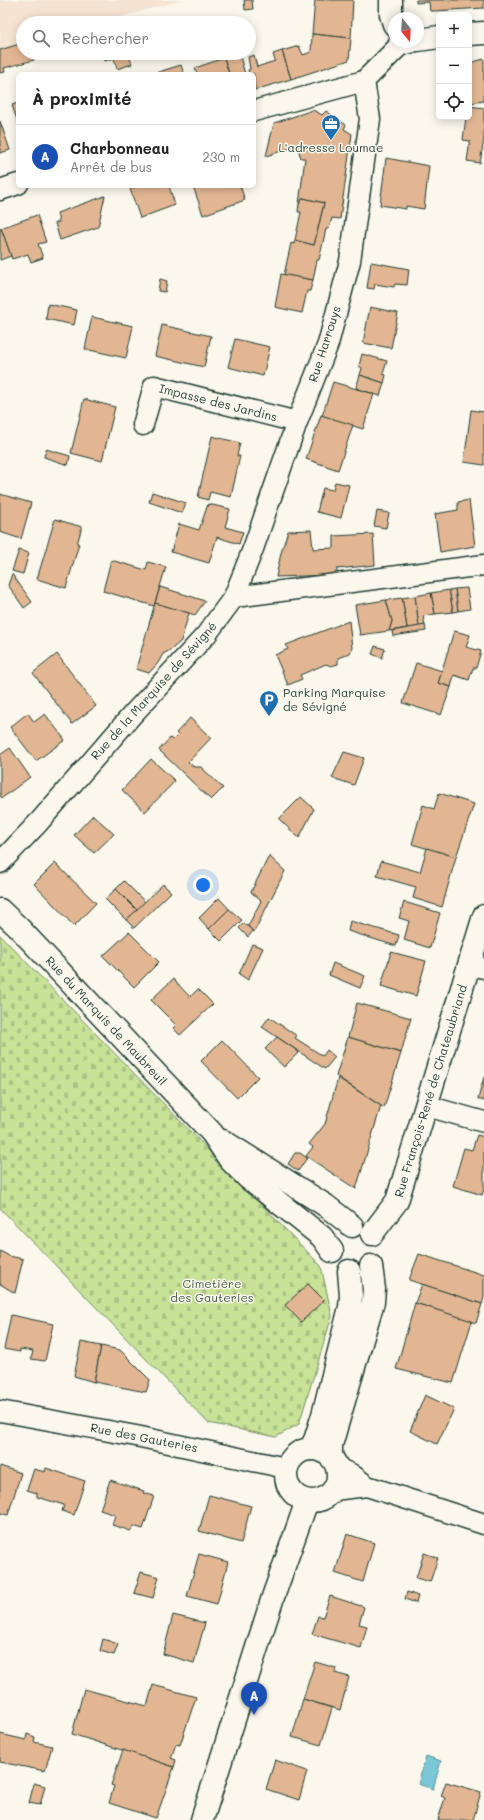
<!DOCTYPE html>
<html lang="fr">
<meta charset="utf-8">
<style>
body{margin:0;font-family:Mali,sans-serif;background:#f2f2f2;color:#222}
.controls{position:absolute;right:12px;top:12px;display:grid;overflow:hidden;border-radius:6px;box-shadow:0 2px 10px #0003}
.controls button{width:36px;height:36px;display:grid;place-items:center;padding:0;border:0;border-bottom:1px solid #e0e0e0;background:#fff;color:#222;font:20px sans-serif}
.compass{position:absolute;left:388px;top:12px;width:36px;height:36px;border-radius:50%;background:#fff;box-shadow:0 2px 10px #0003;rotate:162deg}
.you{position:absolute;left:203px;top:885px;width:14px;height:14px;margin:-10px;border:3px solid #fff;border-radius:50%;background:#1a73e8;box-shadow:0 0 0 6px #1a73e833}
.badge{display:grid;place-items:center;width:26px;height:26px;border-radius:50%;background:#2563eb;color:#fff;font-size:13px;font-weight:700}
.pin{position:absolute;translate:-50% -33px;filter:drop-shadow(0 1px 2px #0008)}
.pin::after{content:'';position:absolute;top:21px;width:14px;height:12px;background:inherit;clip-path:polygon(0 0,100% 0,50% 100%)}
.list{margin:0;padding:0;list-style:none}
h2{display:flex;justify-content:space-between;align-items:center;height:52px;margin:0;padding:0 16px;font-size:17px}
h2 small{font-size:13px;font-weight:400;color:#767676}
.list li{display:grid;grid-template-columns:26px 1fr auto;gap:12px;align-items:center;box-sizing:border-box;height:64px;padding:0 16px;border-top:1px solid #e0e0e0}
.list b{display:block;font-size:15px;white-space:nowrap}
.list p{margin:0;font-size:13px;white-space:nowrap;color:#767676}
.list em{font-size:13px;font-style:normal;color:#767676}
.icon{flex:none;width:22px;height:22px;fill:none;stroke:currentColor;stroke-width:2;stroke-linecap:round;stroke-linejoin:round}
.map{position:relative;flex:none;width:484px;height:1820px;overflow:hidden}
.search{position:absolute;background:#fff;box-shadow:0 2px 10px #0003;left:16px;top:16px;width:240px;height:44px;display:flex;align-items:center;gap:10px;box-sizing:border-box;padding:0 14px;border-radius:22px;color:#767676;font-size:15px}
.panel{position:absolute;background:#fff;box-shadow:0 2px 10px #0003;left:16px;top:72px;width:240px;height:116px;border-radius:6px}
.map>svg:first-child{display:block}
.built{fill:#f4e4d1}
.cemetery{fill:url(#cemetery-stones);stroke:#749066}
.water{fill:#79c7d7;stroke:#559096}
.building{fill:#e2b692;stroke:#1f3d34}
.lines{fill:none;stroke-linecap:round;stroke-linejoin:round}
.minor-casing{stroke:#1f3d34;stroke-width:23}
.tertiary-casing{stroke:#1f3d34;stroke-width:25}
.minor{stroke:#fbf7ec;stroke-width:20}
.tertiary{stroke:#fbf7ec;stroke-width:22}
.labels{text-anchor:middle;stroke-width:3;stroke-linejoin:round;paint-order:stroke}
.poi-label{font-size:12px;fill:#1f3d34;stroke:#fbf7ec}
.street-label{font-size:12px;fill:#1f3d34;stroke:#fbf7ec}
.park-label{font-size:12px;fill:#415e48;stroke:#fbf7ec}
</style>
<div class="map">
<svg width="484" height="1820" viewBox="0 0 484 1820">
<defs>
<pattern id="cemetery-stones" width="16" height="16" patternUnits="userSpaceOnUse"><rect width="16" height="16" fill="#c8e298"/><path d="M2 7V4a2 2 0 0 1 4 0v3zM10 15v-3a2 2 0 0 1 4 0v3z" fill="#abc384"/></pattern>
</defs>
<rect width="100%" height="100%" fill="#fbf7ec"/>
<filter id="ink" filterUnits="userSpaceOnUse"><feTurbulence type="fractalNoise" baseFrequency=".025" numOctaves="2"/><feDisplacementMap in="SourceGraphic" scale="8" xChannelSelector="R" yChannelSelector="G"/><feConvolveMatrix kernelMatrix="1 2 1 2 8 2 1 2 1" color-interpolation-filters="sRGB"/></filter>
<g filter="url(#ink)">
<polygon class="built" points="0,0 182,0 98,23 23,23 23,43 0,50"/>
<polygon class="cemetery" points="0,935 321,1266 332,1316 299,1424 276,1437 208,1423 0,1208"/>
<polygon class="water" points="426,1756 441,1761 433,1789 418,1784"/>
<g class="building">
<polygon points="244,0 252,0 253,9 245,10"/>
<polygon points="315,0 353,0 351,38 312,34"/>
<polygon points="416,0 484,0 484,8 434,11 430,11 429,2 416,3"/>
<polygon points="312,34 351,38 349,60 291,79 282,51 299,46 303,55 311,52"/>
<polygon points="23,43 23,53 32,53 34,60 4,68 5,72 0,73 0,50"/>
<polygon points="282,51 291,79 255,90 254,74 249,74 248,70 250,69 248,57 254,55 257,67 275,61 273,54"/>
<polygon points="102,53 128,53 132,64 117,69 114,58 105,61"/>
<polygon points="229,53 239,53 245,74 229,74 223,55"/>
<polygon points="224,58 229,74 197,74 195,68"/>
<polygon points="484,59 484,101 469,103 469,63"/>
<polygon points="181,65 184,74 152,74"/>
<polygon points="18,103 18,123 12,105"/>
<polygon points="469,106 484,108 484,139 480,163 467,161 470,141 463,140 466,117 469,117"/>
<polygon points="313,110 322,115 326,111 346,125 344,129 352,134 340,219 332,218 329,229 326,229 319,260 317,260 313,280 284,275 291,243 294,244 295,240 314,245 324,203 303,198 299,204 305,158 301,158 297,146 266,156 274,123"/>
<polygon points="0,121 10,150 0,153"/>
<polygon points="386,158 429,166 424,209 406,206 406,209 380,205"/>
<polygon points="138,186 169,186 175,205 140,218 130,189"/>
<polygon points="193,186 240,186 245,200 203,215"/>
<polygon points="105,196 98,227 60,240 55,223 59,222 57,213"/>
<polygon points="303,198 324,203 314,245 295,240 301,212 298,212 299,204"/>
<polygon points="37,215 46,242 38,244 43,258 31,262 28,254 12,259 1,228"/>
<polygon points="0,228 1,228 11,256 0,260"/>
<polygon points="371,262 409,269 407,285 395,284 394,287 375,284 374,289 367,288"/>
<polygon points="281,274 313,280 310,291 307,291 302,313 275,307"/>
<polygon points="160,279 167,281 165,292 158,291"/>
<polygon points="48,304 77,310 74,325 46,319"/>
<polygon points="370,307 398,313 391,348 363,343"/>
<polygon points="92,317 133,326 126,358 85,349"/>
<polygon points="162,325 211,336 204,367 155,356"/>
<polygon points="235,339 270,347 263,376 228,367"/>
<polygon points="362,354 387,361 383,374 386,375 384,383 360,375 362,368 359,366"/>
<polygon points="360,375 384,383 380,396 356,388"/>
<polygon points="333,382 374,394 363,429 322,416"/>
<polygon points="84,399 115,407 102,461 71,453"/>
<polygon points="471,410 484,412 484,465 464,462"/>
<polygon points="321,415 353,425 338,470 306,459"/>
<polygon points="212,436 240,443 237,456 240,456 231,497 210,492 208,500 198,497"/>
<polygon points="46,449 70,456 68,465 44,457"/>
<polygon points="335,482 349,485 341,518 317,512 323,488 333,490"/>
<polygon points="152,492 186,503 182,513 149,502"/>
<polygon points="0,494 31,503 21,539 0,532"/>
<polygon points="469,500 475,546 440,552 435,514 458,510 458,502"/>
<polygon points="208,504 230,509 225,527 243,532 239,544 217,537 209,563 171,552 179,524 199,530"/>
<polygon points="377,511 389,513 386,528 374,526"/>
<polygon points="55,519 82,527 77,544 79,544 66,588 37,579"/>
<polygon points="311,530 313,549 334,548 334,536 373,534 375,565 337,569 337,574 333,575 276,577 281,553 288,531"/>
<polygon points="19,550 29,553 23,574 12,571"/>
<polygon points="111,560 146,570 148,562 166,567 154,606 103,591"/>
<polygon points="12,574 32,602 24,608 8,585"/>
<polygon points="160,587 193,597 205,601 195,615 155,603"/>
<polygon points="467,588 470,609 458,611 455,589"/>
<polygon points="455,589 458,611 453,612 449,590"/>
<polygon points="449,590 453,612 435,614 431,593"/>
<polygon points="431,593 435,614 423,616 425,625 419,627 415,596"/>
<polygon points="415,596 419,627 407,628 402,598"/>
<polygon points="402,598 407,628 389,631 392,621 386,600"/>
<polygon points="386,600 392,621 389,631 360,635 355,605"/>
<polygon points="155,603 189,613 181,641 172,649 163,654 158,663 149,673 136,669"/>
<polygon points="349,621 352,648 350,653 338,658 338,664 331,666 326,664 300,675 302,679 288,685 275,655 288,649 286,645"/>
<polygon points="425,625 426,631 393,636 392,631"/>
<polygon points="454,631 470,635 466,647 481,651 476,668 473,668 469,680 454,675 451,687 438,683"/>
<polygon points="375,646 385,649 382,658 372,654"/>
<polygon points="57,654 96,706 72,724 33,673"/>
<polygon points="416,663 442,671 438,683 451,687 441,715 403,703"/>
<polygon points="28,713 34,722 45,714 65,740 36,761 10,727"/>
<polygon points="190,718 211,738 188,762 194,767 201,767 223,788 211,800 159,750 170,738 173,740 178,735 176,733"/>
<polygon points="10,748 30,777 2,798 0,796 0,755"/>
<polygon points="344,752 364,758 354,785 332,778"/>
<polygon points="151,759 175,781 145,812 122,790"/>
<polygon points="439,793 474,804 456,857 412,844 423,805 434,809"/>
<polygon points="301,797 314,809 299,838 279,819"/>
<polygon points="93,815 114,834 94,853 74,835"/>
<polygon points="427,848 456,857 442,907 413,898 416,887 377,876 381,861 420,872"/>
<polygon points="269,856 285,871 254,932 248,926 261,901 251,892"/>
<polygon points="55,863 96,903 74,926 34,884"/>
<polygon points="124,881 145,902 137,910 116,889"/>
<polygon points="163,884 171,892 134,928 126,920"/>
<polygon points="116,889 137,910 126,920 105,899"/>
<polygon points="219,898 229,909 209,929 199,918"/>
<polygon points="404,902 440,913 430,948 404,940 409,921 399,918"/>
<polygon points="229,909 242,920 221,941 209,929"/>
<polygon points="350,921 399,935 396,946 348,931"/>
<polygon points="244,923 253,931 248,937 239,928"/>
<polygon points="129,932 159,962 134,987 103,956"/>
<polygon points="252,944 263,948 248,980 239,974"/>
<polygon points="391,952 426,961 416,996 381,986"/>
<polygon points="333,963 365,976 360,988 329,975"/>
<polygon points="173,979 190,997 198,989 213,1004 180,1035 173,1028 176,1025 151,1000"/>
<polygon points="357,1003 411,1018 401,1053 348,1037"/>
<polygon points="269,1017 297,1036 295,1038 323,1056 327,1050 335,1057 325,1069 262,1027"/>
<polygon points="277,1037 299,1052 284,1067 265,1049"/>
<polygon points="348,1037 401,1053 384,1108 336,1076"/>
<polygon points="222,1040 258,1077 237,1098 201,1061"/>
<polygon points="484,1077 484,1101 478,1099"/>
<polygon points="338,1078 381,1106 356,1189 306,1156 313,1147 309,1144 325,1124"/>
<polygon points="477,1135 484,1137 484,1189 482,1195 453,1186 464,1148 472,1150"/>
<polygon points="295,1153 300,1153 307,1158 298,1171 288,1164"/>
<polygon points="0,1251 9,1256 23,1259 15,1293 0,1284"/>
<polygon points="419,1254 484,1275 484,1298 482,1304 409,1280"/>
<polygon points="308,1284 324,1300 301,1322 285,1305"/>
<polygon points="422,1284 482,1304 476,1323 415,1303"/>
<polygon points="415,1303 472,1321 453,1383 396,1369"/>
<polygon points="11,1315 53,1324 45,1361 31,1359 33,1351 20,1349 20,1352 4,1349"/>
<polygon points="81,1342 101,1346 94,1382 74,1376"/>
<polygon points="101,1346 120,1350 150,1380 146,1392 94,1382"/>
<polygon points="425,1395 454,1409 437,1444 410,1431"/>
<polygon points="0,1466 21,1473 8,1515 0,1513"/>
<polygon points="46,1468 85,1481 74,1515 62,1511 64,1505 37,1497 37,1493 27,1490 34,1469 45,1472"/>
<polygon points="110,1480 144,1491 143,1493 154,1496 143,1529 133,1526 131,1531 112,1525 115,1515 100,1510"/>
<polygon points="209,1495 251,1506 241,1543 199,1531"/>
<polygon points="347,1534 374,1543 363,1582 335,1573"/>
<polygon points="424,1553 438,1558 430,1582 416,1578"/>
<polygon points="199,1554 228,1562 217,1604 187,1596"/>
<polygon points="141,1572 159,1577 153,1598 134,1593"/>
<polygon points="407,1592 418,1596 416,1603 405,1599"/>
<polygon points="330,1596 364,1607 359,1624 367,1626 361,1648 312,1634 318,1616 323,1617"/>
<polygon points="173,1615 205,1623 194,1663 163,1654"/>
<polygon points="103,1639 118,1644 114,1655 100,1651"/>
<polygon points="315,1662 336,1668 335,1673 349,1677 340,1710 303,1699"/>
<polygon points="153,1685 196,1697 180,1745 176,1744 171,1758 176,1760 174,1767 72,1734 84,1689 147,1706"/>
<polygon points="303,1699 332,1708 321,1745 292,1737"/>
<polygon points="0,1734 26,1740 27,1734 35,1737 34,1742 52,1746 45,1771 0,1762"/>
<polygon points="123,1750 174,1767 156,1818 109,1803 114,1786 111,1785"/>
<polygon points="275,1760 307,1771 299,1800 266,1789"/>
<polygon points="446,1782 481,1792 473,1820 438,1820 445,1798 441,1796"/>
<polygon points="34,1783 45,1786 40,1805 29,1803"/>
</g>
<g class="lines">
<g class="minor-casing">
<g id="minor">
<polyline points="254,111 364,81 401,44"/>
<polyline points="0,190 18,184"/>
<polyline points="143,425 154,386 297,422"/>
<polyline points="234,597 484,565"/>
<polyline points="0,863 39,822 132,715 206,635 234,597 253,549 297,422 328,344 350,261 370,119 364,81"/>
<polyline points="469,965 484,968"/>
<polyline points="427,1106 484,1122"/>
<polyline points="0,1411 136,1436 286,1468"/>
<polyline points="337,1468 351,1474 367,1486 484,1524"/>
<polyline points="333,1490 367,1486"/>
</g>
</g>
<g class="tertiary-casing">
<g id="tertiary">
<polyline points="391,0 391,15 394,24"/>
<polyline points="469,34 484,33"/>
<polyline points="418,40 439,37"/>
<polyline points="400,42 401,44 410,42"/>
<polyline points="0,910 19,928 212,1133 230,1160 248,1178 322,1237 332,1251"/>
<polyline points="223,1141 325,1205 352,1226"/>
<polyline points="372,1234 397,1201 484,916"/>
<polyline points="310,1449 315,1440 323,1415 350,1307 351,1296 349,1271"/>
<circle cx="312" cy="1475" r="26"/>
<polyline points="331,1457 331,1445 373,1302 374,1289 371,1266"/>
<polyline points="202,1820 273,1597 307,1501"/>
</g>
</g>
<use href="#minor" class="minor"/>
<use href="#tertiary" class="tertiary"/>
</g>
</g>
<defs>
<g id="office-pin" transform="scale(1)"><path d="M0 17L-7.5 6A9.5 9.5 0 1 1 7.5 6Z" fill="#1f6fb2" stroke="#fbf7ec"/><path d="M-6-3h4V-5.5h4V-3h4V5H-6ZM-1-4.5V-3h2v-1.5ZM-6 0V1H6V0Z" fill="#fff"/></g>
<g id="parking-pin" transform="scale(1)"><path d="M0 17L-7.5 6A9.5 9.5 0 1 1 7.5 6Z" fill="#1f6fb2" stroke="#fbf7ec"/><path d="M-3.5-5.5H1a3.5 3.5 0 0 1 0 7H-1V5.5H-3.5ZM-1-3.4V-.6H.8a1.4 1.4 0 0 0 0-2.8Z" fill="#fff"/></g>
</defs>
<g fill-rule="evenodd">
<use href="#office-pin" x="331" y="124"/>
<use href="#parking-pin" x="269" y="700"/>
</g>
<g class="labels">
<g class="poi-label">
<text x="331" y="152">L'adresse Loumae</text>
<text x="283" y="697" text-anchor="start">Parking Marquise<tspan x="283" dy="14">de Sévigné</tspan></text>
</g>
<g class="street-label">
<text transform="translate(325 344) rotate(-72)" y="4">Rue Harrouys</text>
<text transform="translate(218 403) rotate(14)" y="4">Impasse des Jardins</text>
<text transform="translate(154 691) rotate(-48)" y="4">Rue de la Marquise de Sévigné</text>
<text transform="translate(106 1021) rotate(47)" y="4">Rue du Marquis de Maubreuil</text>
<text transform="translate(431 1091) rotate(-73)" y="4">Rue François-René de Chateaubriand</text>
<text transform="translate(144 1438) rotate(11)" y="4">Rue des Gauteries</text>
</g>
<g class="park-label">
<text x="212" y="1288">Cimetière<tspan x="212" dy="14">des Gauteries</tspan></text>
</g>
</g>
</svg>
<div class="controls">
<button>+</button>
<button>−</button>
<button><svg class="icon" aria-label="locate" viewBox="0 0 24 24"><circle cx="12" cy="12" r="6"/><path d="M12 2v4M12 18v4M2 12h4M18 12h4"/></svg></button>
</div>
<svg class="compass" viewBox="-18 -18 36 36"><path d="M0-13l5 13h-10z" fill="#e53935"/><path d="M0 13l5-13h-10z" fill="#767676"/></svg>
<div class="you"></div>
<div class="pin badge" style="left:254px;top:1715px;background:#1a4fb4">A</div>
<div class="search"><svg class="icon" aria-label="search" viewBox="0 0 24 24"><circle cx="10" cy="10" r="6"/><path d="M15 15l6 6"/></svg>Rechercher</div>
<section class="panel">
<h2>À proximité<small></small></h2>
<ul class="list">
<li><span class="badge" style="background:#1a4fb4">A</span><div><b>Charbonneau</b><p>Arrêt de bus</p></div><em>230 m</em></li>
</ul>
</section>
</div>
